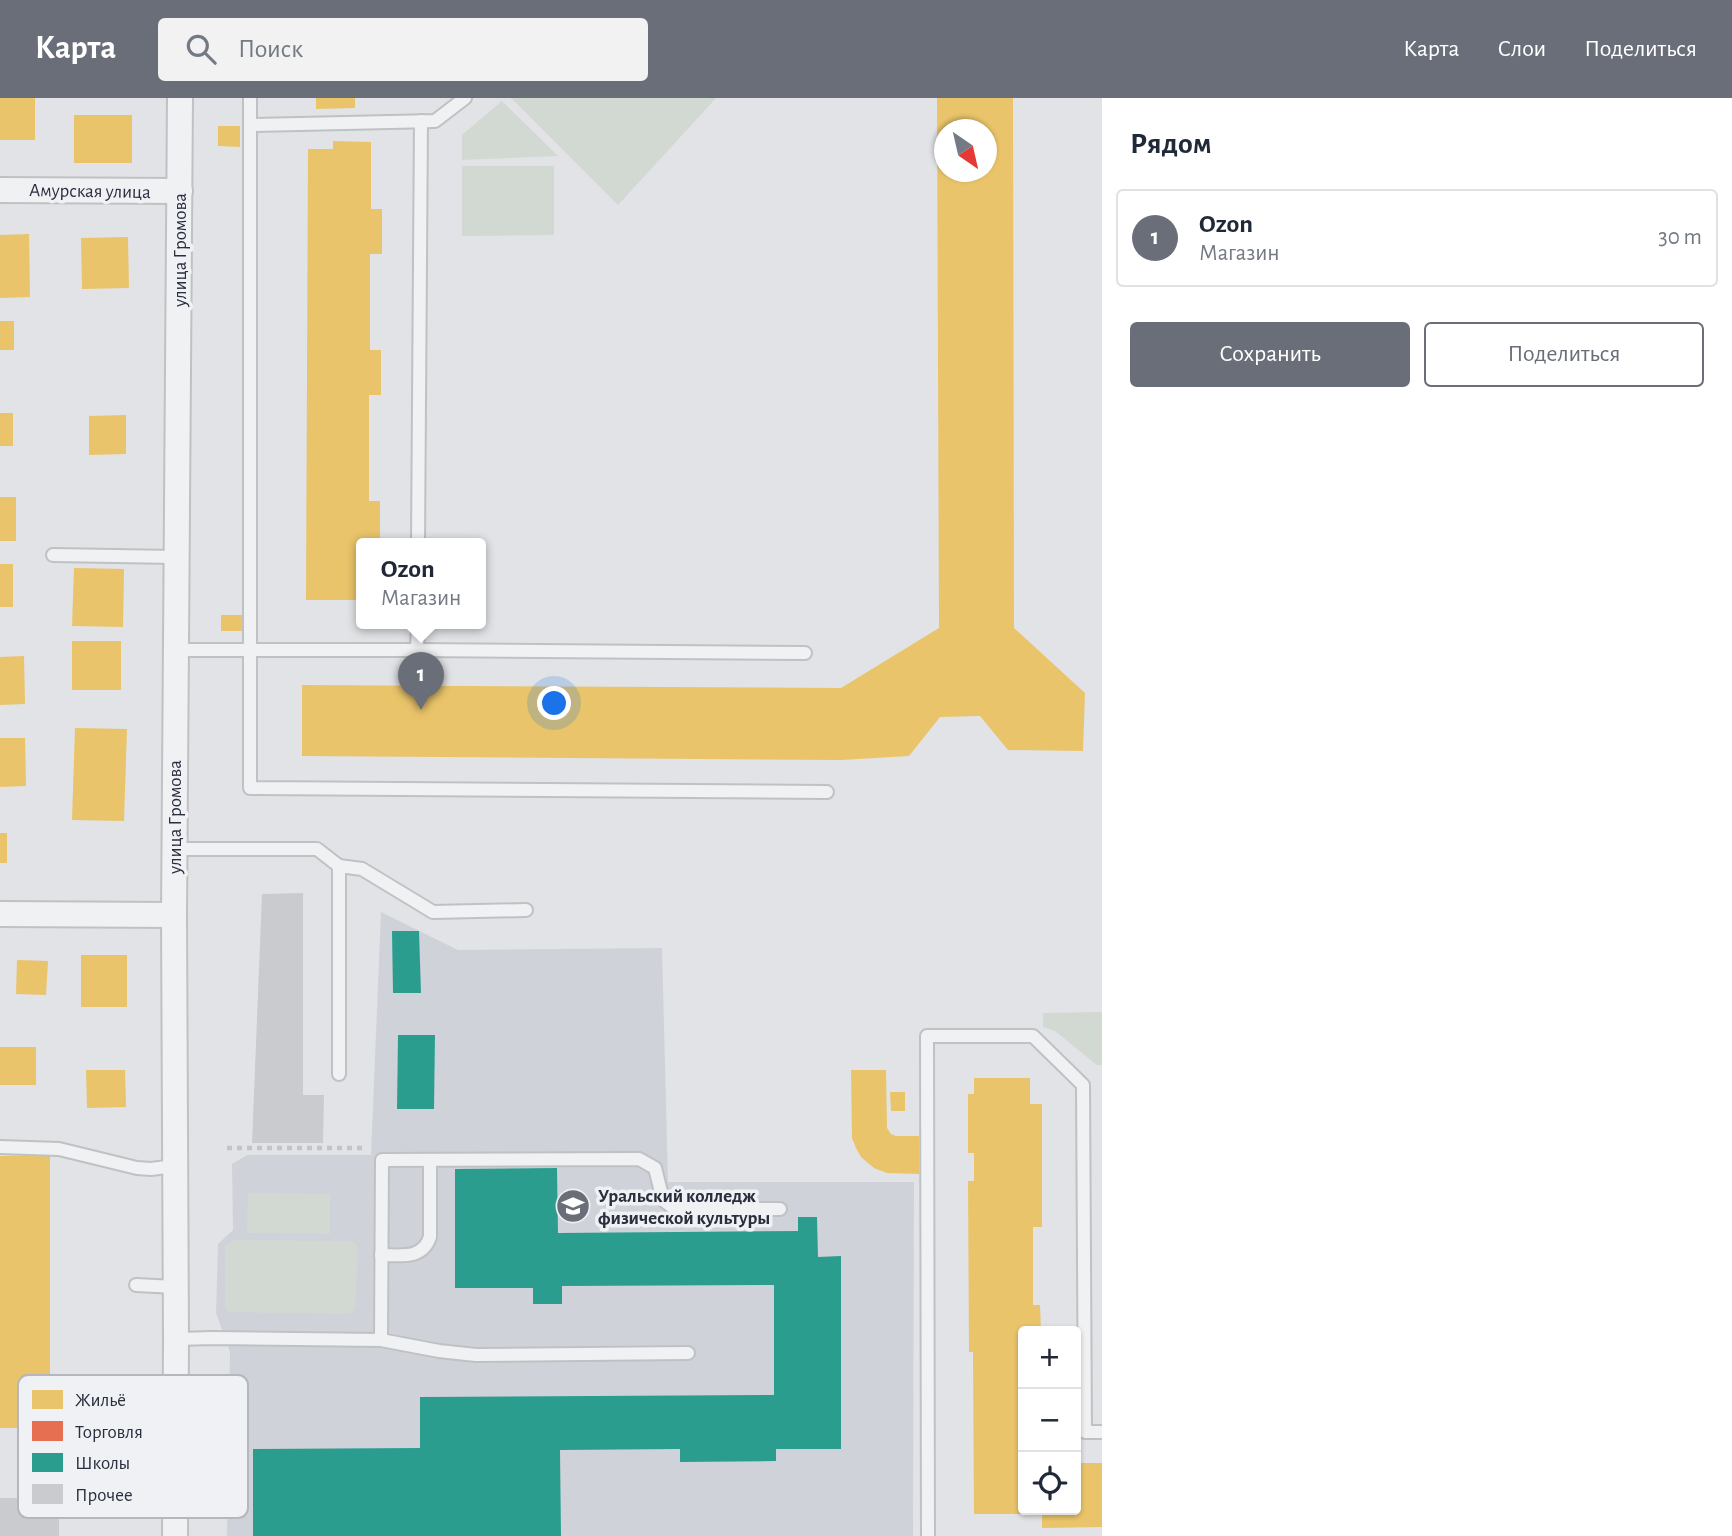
<!DOCTYPE html>
<html lang="ru">
<meta charset="utf-8">
<style>
body{margin:0;font-family:"Alegreya Sans",sans-serif;background:#f2f2f3;color:#1f2937}
.controls{position:absolute;right:21px;bottom:21px;display:grid;overflow:hidden;border-radius:7px;box-shadow:0 2px 5px #0004}
.controls button{width:63px;height:63px;display:grid;place-items:center;padding:0;border:0;border-bottom:2px solid #e0e1e3;background:#fff;color:#1f2937;font:35px sans-serif}
.compass{position:absolute;left:934px;top:21px;width:63px;height:63px;border-radius:50%;background:#fff;box-shadow:0 2px 5px #0004;rotate:146deg}
.you{position:absolute;left:555px;top:606px;width:24px;height:24px;margin:-18px;border:5px solid #fff;border-radius:50%;background:#1a73e8;box-shadow:0 0 0 10px #1a73e833}
.badge{display:grid;place-items:center;width:46px;height:46px;border-radius:50%;background:#6a6e78;color:#fff;font-size:23px;font-weight:700}
.pin{position:absolute;translate:-50% -58px;filter:drop-shadow(0 2px 4px #0008)}
.pin::after{content:'';position:absolute;top:37px;width:24px;height:21px;background:inherit;clip-path:polygon(0 0,100% 0,50% 100%)}
.popup{position:absolute;left:356px;top:440px;width:130px;height:91px;box-sizing:border-box;display:grid;place-content:center;border-radius:7px;background:#fff;filter:drop-shadow(0 2px 5px #0005);font-size:23px;white-space:nowrap;color:#747a83}
.popup b{font-size:26px;color:#1f2937}
.popup::after{content:'';position:absolute;left:50%;top:100%;margin-left:-14px;border:14px solid transparent;border-top-color:#fff}
.list{margin:0;padding:0;list-style:none}
h2{display:flex;justify-content:space-between;align-items:center;height:91px;margin:0;padding:0 28px;font-size:30px}
h2 small{font-size:23px;font-weight:400;color:#747a83}
.list li{display:grid;grid-template-columns:46px 1fr auto;gap:21px;align-items:center;box-sizing:border-box;height:98px;margin:0 14px 14px;padding:0 14px;border:2px solid #e0e1e3;border-radius:7px}
.list b{display:block;font-size:26px;white-space:nowrap}
.list p{margin:0;font-size:23px;white-space:nowrap;color:#747a83}
.list em{font-size:23px;font-style:normal;color:#747a83}
.actions{display:flex;gap:14px;padding:21px 28px}
.actions a{flex:1;padding:16px 0;border:2px solid #6a6e78;border-radius:7px;text-align:center;font-size:24px;color:#6a6e78}
.actions .main{background:#6a6e78;color:#fff}
.icon{flex:none;width:38px;height:38px;fill:none;stroke:currentColor;stroke-width:2;stroke-linecap:round;stroke-linejoin:round}
.map{position:relative;flex:none;width:1102px;height:1438px;overflow:hidden}
header{display:flex;align-items:center;gap:42px;box-sizing:border-box;height:98px;padding:0 35px;background:#6a6e78;color:#fff}
header strong{font-size:33px}
nav{display:flex;gap:38px;margin-inline-start:auto;font-size:24px}
.search{width:490px;height:63px;background:#f2f2f3;display:flex;align-items:center;gap:18px;box-sizing:border-box;padding:0 24px;border-radius:7px;color:#747a83;font-size:26px}
main{display:flex}
aside{flex:1;background:#fff}
.map>svg:first-child{display:block}
.built{fill:#d0d2d9}
.green{fill:#d1d9d2}
.homes{fill:#e9c46a;fill-rule:evenodd}
.shops{fill:#e76f51}
.schools{fill:#2a9d8f}
.building{fill:#c9cbce}
.lines{fill:none;stroke-linecap:round;stroke-linejoin:round}
.lane-casing{stroke:#c0c1c4;stroke-width:16}
.street-casing{stroke:#c0c1c4;stroke-width:28}
.path{stroke:#c3c4c9;stroke-width:4.5;stroke-dasharray:5 5;stroke-linecap:butt}
.lane{stroke:#f0f1f3;stroke-width:12}
.street{stroke:#f0f1f3;stroke-width:24}
.labels{text-anchor:middle;stroke-width:7;stroke-linejoin:round;paint-order:stroke}
.street-label{font-size:19px;fill:#2a2f3d;stroke:#eff1f5}
.poi-label{font-size:19px;font-weight:bold;fill:#2a2f3d;stroke:#eff1f5;text-anchor:start}
.key{fill:#eff1f5;stroke:#b4b7be;stroke-width:2}
.key-label{font-size:19px;fill:#2a2f3d}
</style>
<header>
<strong>Карта</strong>
<div class="search"><svg class="icon" aria-label="search" viewBox="0 0 24 24"><circle cx="10" cy="10" r="6"/><path d="M15 15l6 6"/></svg>Поиск</div>
<nav><a>Карта</a><a>Слои</a><a>Поделиться</a></nav>
</header>
<main>
<div class="map">
<svg width="1102" height="1438" viewBox="0 0 1102 1438">
<rect width="100%" height="100%" fill="#e1e3e6"/>
<polygon class="built" points="381,814 458,852 662,850 668,1084 914,1084 913,1438 227,1438 230,1254 216,1215 218,1146 233,1132 232,1066 247,1057 371,1057"/>
<g class="green">
<polygon points="511,0 716,0 618,107"/>
<polygon points="502,3 558,58 462,62 462,37"/>
<polygon points="462,68 554,68 554,137 462,138"/>
<polygon points="1102,914 1102,967 1097,967 1055,933 1043,929 1043,915"/>
<polygon points="248,1095 330,1096 330,1136 247,1135"/>
<polygon points="234,1142 350,1143 354,1144 358,1150 355,1211 351,1215 346,1216 228,1214 225,1210 225,1148"/>
</g>
<g class="homes">
<rect x="0" y="0" width="35" height="42"/>
<polygon points="316,0 355,0 355,10 316,11"/>
<path d="M937,0h76l1,530 71,65 -2,58 -75,-1 -28,-34 -40,1 -31,39 -68,4 -539,-4v-71l539,3 98,-60zM944,32h42v42h-42z"/>
<rect x="74" y="17" width="58" height="48"/>
<polygon points="218,28 240,28 240,49 218,48"/>
<polygon points="333,43 371,44 371,111 382,111 382,156 370,156 370,252 381,252 381,297 369,297 369,403 380,403 380,446 361,446 361,502 306,502 308,51 333,51"/>
<polygon points="29,136 30,199 0,200 0,137"/>
<polygon points="128,139 129,190 82,191 81,140"/>
<rect x="0" y="223" width="14" height="29"/>
<rect x="0" y="315" width="13" height="33"/>
<polygon points="126,317 126,356 89,357 89,318"/>
<rect x="0" y="399" width="16" height="44"/>
<rect x="0" y="466" width="13" height="43"/>
<polygon points="74,470 124,471 123,529 72,528"/>
<rect x="221" y="517" width="24" height="16"/>
<rect x="72" y="543" width="49" height="49"/>
<polygon points="24,558 25,606 0,607 0,559"/>
<polygon points="75,630 127,631 124,723 72,722"/>
<polygon points="0,640 25,640 26,688 0,689"/>
<rect x="0" y="735" width="7" height="30"/>
<rect x="81" y="857" width="46" height="52"/>
<polygon points="17,862 48,863 46,897 16,896"/>
<rect x="0" y="949" width="36" height="38"/>
<polygon points="86,972 125,972 126,1009 87,1010"/>
<polygon points="851,972 886,972 887,1030 891,1036 896,1038 919,1038 919,1076 887,1075 874,1070 861,1059 856,1050 852,1040"/>
<polygon points="974,980 1030,980 1030,1006 1042,1006 1042,1129 1033,1129 1033,1207 1040,1207 1041,1233 1023,1233 1023,1412 1076,1412 1076,1365 1102,1365 1102,1429 1042,1430 1042,1416 974,1416 973,1254 969,1254 968,1083 974,1083 974,1055 968,1055 968,996 974,996"/>
<polygon points="890,994 905,994 905,1013 891,1013"/>
<polygon points="50,1057 50,1330 0,1330 0,1058"/>
</g>
<polygon class="shops" points="113,1329 113,1401 49,1400 50,1330"/>
<g class="schools">
<polygon points="392,833 419,833 421,895 393,895"/>
<polygon points="398,937 435,937 434,1011 397,1011"/>
<polygon points="557,1070 558,1135 798,1133 798,1119 817,1119 818,1159 841,1158 841,1351 776,1351 776,1363 680,1364 680,1351 560,1352 561,1438 253,1438 253,1351 420,1350 420,1299 774,1297 774,1187 562,1188 562,1206 533,1206 533,1190 455,1190 455,1071"/>
</g>
<g class="building">
<polygon points="303,795 303,997 324,997 323,1045 252,1045 262,796"/>
<rect x="0" y="1400" width="59" height="38"/>
</g>
<g class="lines">
<g class="lane-casing">
<g id="lane">
<polyline points="250,0 250,690 827,694"/>
<polyline points="250,27 435,23 465,0"/>
<polyline points="418,446 421,23"/>
<polyline points="53,457 176,459"/>
<polyline points="176,552 417,552 418,526"/>
<polyline points="417,552 805,555"/>
<polyline points="174,751 317,751 339,768 339,976"/>
<polyline points="339,768 362,771 433,814 526,812"/>
<polyline points="0,1049 59,1051 137,1070 151,1071 174,1068"/>
<path d="M381,1157c20,0 41,5 49,-18v-77"/>
<polyline points="136,1187 175,1189"/>
<polyline points="176,1241 213,1240 381,1242 382,1062 639,1061 655,1070 663,1102 675,1111 780,1111"/>
<polyline points="381,1242 439,1253 476,1257 688,1255"/>
<polyline points="928,1438 927,938 1033,938 1083,987 1085,1334 1102,1334"/>
</g>
</g>
<g class="street-casing">
<g id="street">
<polyline points="0,92 180,93"/>
<polyline points="0,816 174,817"/>
<polyline points="175,1438 176,1241 174,817 180,0"/>
</g>
</g>
<polyline class="path" points="227,1050 365,1050"/>
<use href="#lane" class="lane"/>
<use href="#street" class="street"/>
</g>
<defs>
<g id="university-disc" transform="scale(1.75)"><circle r="9.5" fill="#6a6e78" stroke="#eff1f5"/><path d="M0-5L7-2L0 1L-7-2ZM-4 1L0 2.5L4 1V4Q0 6-4 4Z" fill="#fff"/></g>
</defs>
<g fill-rule="evenodd">
<use href="#university-disc" x="573" y="1108"/>
</g>
<g class="labels">
<g class="street-label">
<text transform="translate(90 92) rotate(1)" y="7">Амурская улица</text>
<text transform="translate(179 152) rotate(-90)" y="7">улица Громова</text>
<text transform="translate(174 719) rotate(-90)" y="7">улица Громова</text>
</g>
<g class="poi-label">
<text x="598" y="1104">Уральский колледж<tspan x="598" dy="22">физической культуры</tspan></text>
</g>
</g>
<rect x="18" y="1277" width="230" height="143" rx="10" class="key"/>
<rect x="32" y="1292" width="31" height="19" fill="#e9c46a"/>
<rect x="32" y="1323" width="31" height="20" fill="#e76f51"/>
<rect x="32" y="1355" width="31" height="19" fill="#2a9d8f"/>
<rect x="32" y="1386" width="31" height="20" fill="#c9cbce"/>
<g class="key-label">
<text x="75" y="1308">Жильё</text>
<text x="75" y="1340">Торговля</text>
<text x="75" y="1371">Школы</text>
<text x="75" y="1403">Прочее</text>
</g>
</svg>
<div class="controls">
<button>+</button>
<button>−</button>
<button><svg class="icon" aria-label="locate" viewBox="0 0 24 24"><circle cx="12" cy="12" r="6"/><path d="M12 2v4M12 18v4M2 12h4M18 12h4"/></svg></button>
</div>
<svg class="compass" viewBox="-18 -18 36 36"><path d="M0-13l5 13h-10z" fill="#e53935"/><path d="M0 13l5-13h-10z" fill="#747a83"/></svg>
<div class="you"></div>
<div class="pin badge" style="left:421px;top:612px">1</div>
<div class="popup"><b>Ozon</b>Магазин</div>
</div>
<aside>
<h2>Рядом<small></small></h2>
<ul class="list">
<li><span class="badge">1</span><div><b>Ozon</b><p>Магазин</p></div><em>30 m</em></li>
</ul>
<div class="actions"><a class="main">Сохранить</a><a>Поделиться</a></div>
</aside>
</main>
